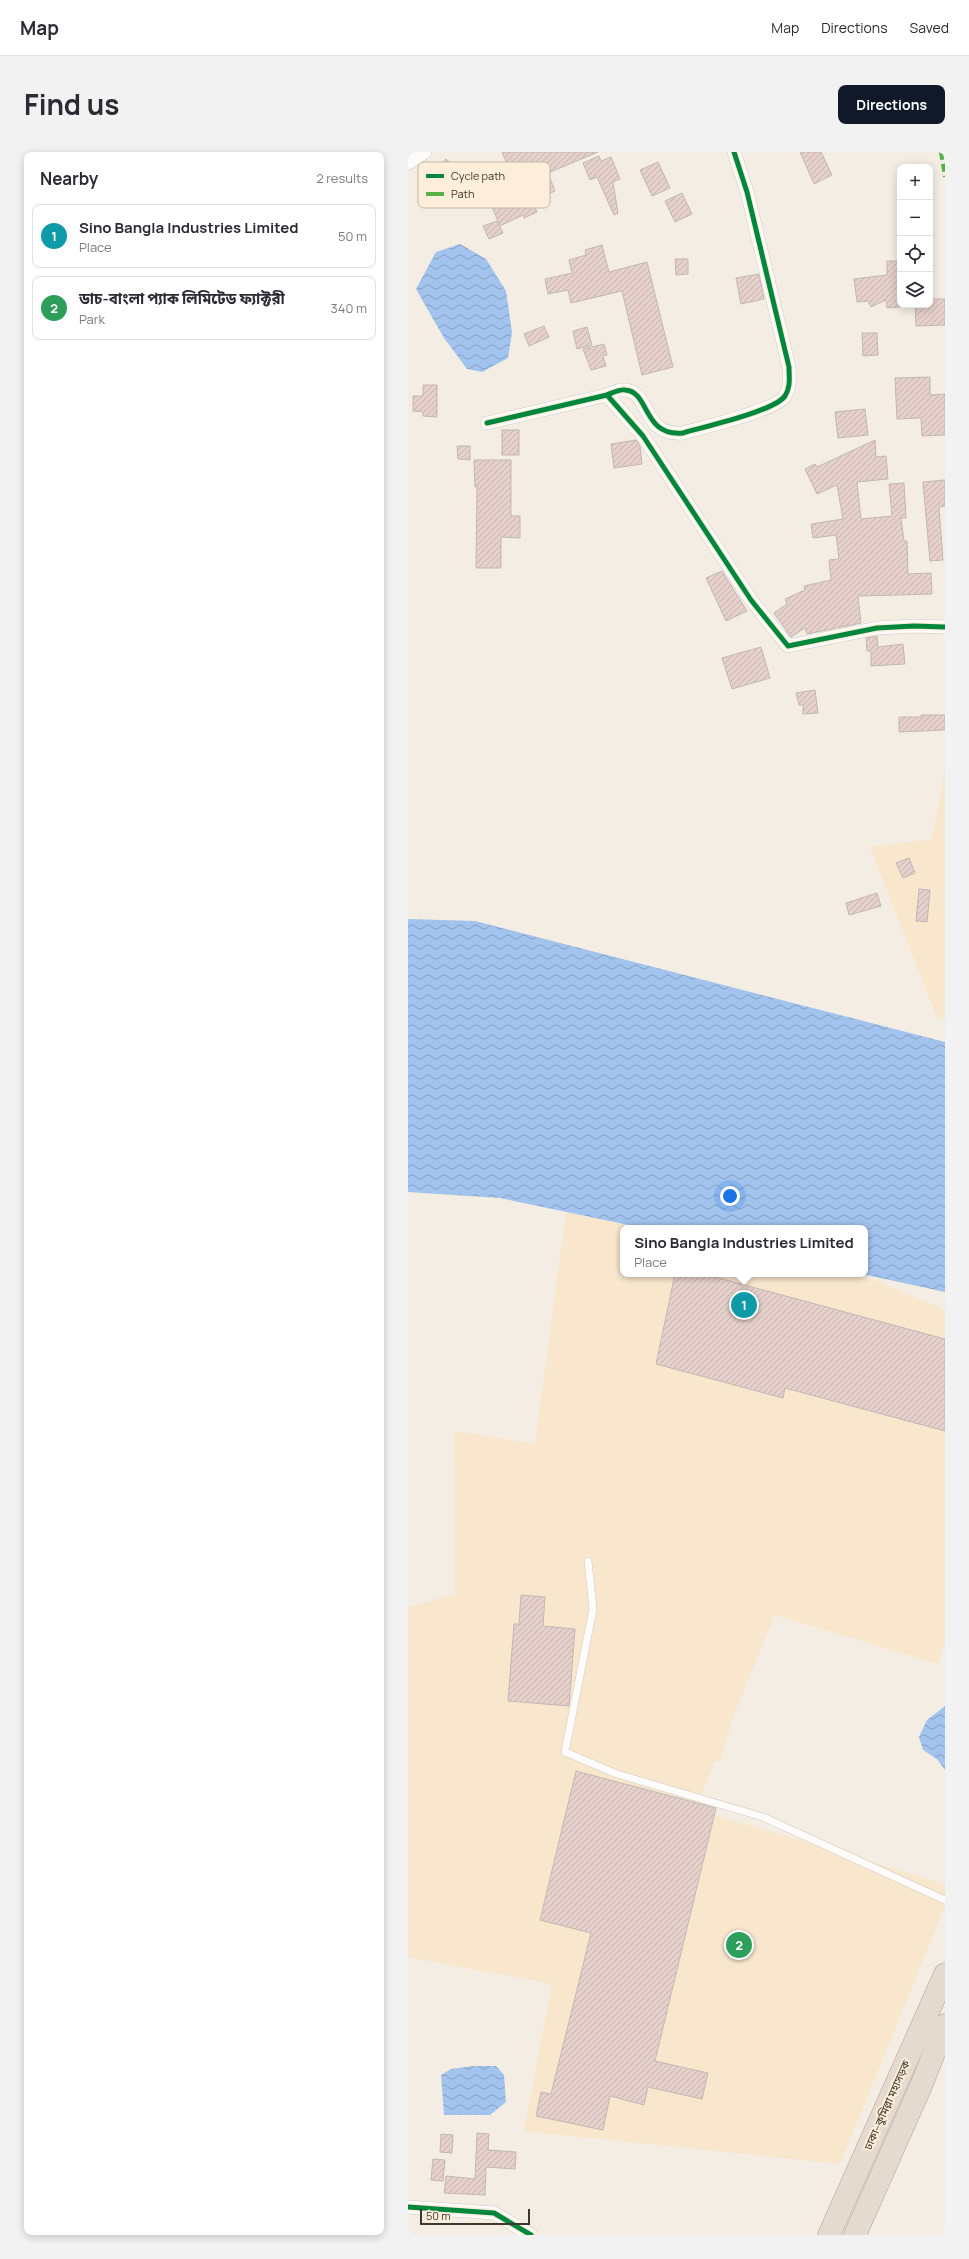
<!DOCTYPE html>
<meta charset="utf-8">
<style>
body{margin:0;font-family:Manrope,"Noto Sans Bengali",sans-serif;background:#f2f2f3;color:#2b2b33}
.controls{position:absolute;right:12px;top:12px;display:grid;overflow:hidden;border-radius:8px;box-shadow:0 2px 10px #0003}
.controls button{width:36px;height:36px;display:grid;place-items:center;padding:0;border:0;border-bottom:1px solid #e1e1e2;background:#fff;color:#2b2b33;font:20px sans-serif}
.scale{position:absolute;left:12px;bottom:10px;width:110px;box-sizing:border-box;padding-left:4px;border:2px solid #3f372a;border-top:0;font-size:11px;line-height:14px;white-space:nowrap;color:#3f372a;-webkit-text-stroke:3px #fceedb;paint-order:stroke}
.you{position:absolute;left:322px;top:1044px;width:14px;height:14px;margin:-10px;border:3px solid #fff;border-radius:50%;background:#1a73e8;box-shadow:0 0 0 6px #1a73e833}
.badge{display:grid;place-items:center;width:26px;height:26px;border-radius:50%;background:#111827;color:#fff;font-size:13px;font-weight:700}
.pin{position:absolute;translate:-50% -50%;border:2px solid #fff;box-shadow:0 1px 4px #0006}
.popup{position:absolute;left:212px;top:1073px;width:248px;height:52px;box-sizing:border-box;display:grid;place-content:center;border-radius:8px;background:#fff;filter:drop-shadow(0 1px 3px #0005);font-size:13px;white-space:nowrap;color:#7c7c81}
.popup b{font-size:15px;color:#2b2b33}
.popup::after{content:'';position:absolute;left:50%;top:100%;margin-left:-8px;border:8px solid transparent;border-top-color:#fff}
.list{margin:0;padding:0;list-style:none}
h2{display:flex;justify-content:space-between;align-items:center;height:52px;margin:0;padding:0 16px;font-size:17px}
h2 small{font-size:13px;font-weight:400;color:#7c7c81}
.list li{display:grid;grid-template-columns:26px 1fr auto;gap:12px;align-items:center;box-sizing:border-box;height:64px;margin:0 8px 8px;padding:0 8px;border:1px solid #e1e1e2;border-radius:8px}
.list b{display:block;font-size:15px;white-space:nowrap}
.list p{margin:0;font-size:13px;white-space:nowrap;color:#7c7c81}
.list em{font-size:13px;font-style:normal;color:#7c7c81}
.icon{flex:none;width:22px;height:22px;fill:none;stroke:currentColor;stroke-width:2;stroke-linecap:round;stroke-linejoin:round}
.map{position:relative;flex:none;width:537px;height:2083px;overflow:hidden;border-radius:8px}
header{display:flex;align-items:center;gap:24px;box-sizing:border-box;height:56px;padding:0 20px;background:#fff;border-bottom:1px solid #e1e1e2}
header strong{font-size:19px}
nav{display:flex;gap:22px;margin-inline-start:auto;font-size:14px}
.intro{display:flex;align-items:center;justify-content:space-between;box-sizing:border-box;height:96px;padding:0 24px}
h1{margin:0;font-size:28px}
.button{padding:10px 18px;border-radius:8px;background:#111827;color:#fff;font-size:14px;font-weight:700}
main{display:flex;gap:24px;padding:0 24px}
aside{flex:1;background:#fff;border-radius:8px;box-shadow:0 2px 10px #0003}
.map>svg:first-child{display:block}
.built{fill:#f8e6cd}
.water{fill:url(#water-waves)}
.building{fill:url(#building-hatch);stroke:#c2b8b3}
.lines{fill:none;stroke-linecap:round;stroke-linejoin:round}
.service-casing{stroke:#d2cbbf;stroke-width:8}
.minor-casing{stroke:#d2cbbf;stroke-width:14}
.trunk-casing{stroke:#b4a293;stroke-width:23}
.service{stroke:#fdfcfb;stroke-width:7}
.minor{stroke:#fdfcfb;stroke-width:13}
.trunk{stroke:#e5dad0;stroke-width:22}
.quiet{stroke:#57b246;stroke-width:4;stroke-dasharray:8 4;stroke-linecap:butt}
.cycleway-casing{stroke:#fceedb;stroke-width:8}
.cycleway{stroke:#00873e;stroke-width:5}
.labels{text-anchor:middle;stroke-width:4;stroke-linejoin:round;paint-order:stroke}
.street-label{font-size:11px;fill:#3f372a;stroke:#fceedb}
.key{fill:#fceedb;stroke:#c3b7a6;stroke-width:1}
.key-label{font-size:11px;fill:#3f372a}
</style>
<header>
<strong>Map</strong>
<nav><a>Map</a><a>Directions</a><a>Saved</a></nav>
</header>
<div class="intro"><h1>Find us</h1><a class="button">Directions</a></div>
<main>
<aside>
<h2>Nearby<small>2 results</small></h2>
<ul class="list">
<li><span class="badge" style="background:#0f9aa8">1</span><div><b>Sino Bangla Industries Limited</b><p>Place</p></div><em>50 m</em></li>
<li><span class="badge" style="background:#2e9e5b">2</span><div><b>ডাচ-বাংলা প্যাক লিমিটেড ফ্যাক্টরী</b><p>Park</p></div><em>340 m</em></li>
</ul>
</aside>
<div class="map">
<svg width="537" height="2083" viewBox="0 0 537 2083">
<defs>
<pattern id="water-waves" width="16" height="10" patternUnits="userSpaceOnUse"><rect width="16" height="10" fill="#a2c3ee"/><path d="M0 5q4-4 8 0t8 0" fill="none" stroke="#859fc1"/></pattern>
<pattern id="building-hatch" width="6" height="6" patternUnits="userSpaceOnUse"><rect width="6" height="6" fill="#e5d0cb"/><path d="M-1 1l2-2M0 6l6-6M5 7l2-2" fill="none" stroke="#c6b3ae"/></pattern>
</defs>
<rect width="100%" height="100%" fill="#f4ede3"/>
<g class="built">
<polygon points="537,618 537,867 529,865 462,695 524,687"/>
<polygon points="158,1060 231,1076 215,1076 215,1122 435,1122 469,1129 537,1158 537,1492 530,1512 367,1463 325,1565 312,1610 307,1609 287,1657 537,1732 537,1754 432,2012 116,1979 144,1832 0,1805 0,1455 47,1442 46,1279 127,1292"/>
</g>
<g class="water">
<polygon points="52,92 78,107 98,139 104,180 100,206 74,220 59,217 36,186 8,137 28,100"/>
<polygon points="0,767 67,769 537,890 537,1140 454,1122 457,1122 457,1076 235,1076 92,1046 0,1040"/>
<polygon points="537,1554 537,1618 529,1607 515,1598 511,1585 519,1568"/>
<polygon points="65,1914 88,1914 96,1923 98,1950 82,1963 36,1963 33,1923 43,1917"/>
</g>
<g class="building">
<polygon points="94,0 190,0 140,21 147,39 124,49 129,60 116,66 115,63 92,74 82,50 107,39 106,36 109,35"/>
<polygon points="392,0 413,0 424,23 406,32"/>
<polygon points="191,4 193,9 203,5 212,27 205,30 210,61 206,63 189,25 182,28 175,11"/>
<polygon points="38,7 50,18 33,36 21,25"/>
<polygon points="250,10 262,36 244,44 232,18"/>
<polygon points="274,41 284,62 267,70 257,49"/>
<polygon points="89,69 95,81 81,87 75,74"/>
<polygon points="194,93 201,120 239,110 265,215 234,223 214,139 163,151 160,138 140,142 137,127 164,121 161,108 178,103 177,98"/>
<polygon points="267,107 280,107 280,122 268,123"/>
<polygon points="479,109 491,109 492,155 479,156 478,148 463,155 460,149 449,150 446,127 479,123"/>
<polygon points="351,122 356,147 333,152 328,126"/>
<polygon points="522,147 537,147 537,173 508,174 507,153 522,153"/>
<polygon points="136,174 141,185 121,194 116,182"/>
<polygon points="179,175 184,193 169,197 165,179"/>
<polygon points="454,181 469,181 470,203 455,204"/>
<polygon points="196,192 199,203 195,204 198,214 183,218 175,197"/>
<polygon points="522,225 522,243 537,242 537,283 514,284 513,266 489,267 487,226"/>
<polygon points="15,233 29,233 29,265 15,264 15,260 5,259 5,244 15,244"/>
<polygon points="457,257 460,283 430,286 427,260"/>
<rect x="94" y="278" width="17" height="25"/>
<polygon points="228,288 232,294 234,312 206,316 203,292"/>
<polygon points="467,288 468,305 478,304 480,327 449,330 453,367 484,364 481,332 496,331 498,366 493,366 496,389 499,389 500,422 523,421 524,442 450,444 453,471 399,482 397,476 383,485 366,461 379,452 377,447 397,438 396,434 423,428 421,408 431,407 428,383 405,386 403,372 435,367 429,333 409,342 397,317 407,312 409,315"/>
<polygon points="49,294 62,294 62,308 50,307"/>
<polygon points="66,308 103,308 103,364 112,364 112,386 93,385 93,416 68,416 69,335 67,335"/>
<polygon points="537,328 537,354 531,355 535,408 522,409 515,330"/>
<polygon points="314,419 339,459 318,469 298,426"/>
<polygon points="469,484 470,495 495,492 497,512 463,514 463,499 459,499 458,486"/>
<polygon points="353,495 362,526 324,537 314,506"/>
<polygon points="407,538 410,561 395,562 395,553 391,553 388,541"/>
<polygon points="513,563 537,563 537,578 491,580 491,565 513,565"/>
<polygon points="501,706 507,721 495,726 488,711"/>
<polygon points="511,737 522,738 519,770 508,769"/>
<polygon points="469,741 473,754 441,763 438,751"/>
<polygon points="267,1122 296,1122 537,1187 537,1279 377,1236 375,1246 248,1212"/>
<polygon points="113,1443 137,1445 135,1474 167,1477 161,1554 100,1549 106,1472 111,1472"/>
<polygon points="168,1619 308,1656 247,1909 300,1921 294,1947 240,1935 236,1953 202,1944 195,1978 128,1964 133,1940 143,1942 183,1781 132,1768"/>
<polygon points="69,1981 81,1982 80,1998 108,2000 107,2017 78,2015 77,2043 36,2041 38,2024 67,2027"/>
<polygon points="33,1982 45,1983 44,2001 32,2000"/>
<polygon points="25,2007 37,2008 35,2029 23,2028"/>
</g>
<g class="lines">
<g class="service-casing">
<polyline id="service" points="180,1409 185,1457 157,1600 209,1622 355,1665 537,1748"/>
</g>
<g class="minor-casing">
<g id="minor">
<polyline points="0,11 17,0"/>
<path d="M199,243c5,-2 12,-6 18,-5 25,1 17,47 58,43 20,-6 92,-22 102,-37 6,-10 4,-18 4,-29l-42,-175 -13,-40"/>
<polyline points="79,271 199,243 235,284 343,448 380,494 469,476 506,474 537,475"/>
<polyline points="0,2055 86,2061 123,2083"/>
</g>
</g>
<g class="trunk-casing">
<g id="trunk">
<polyline points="421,2083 537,1822"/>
<polyline points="447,2083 513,1934 537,1873"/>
</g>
</g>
<use href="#service" class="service"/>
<use href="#minor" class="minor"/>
<use href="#trunk" class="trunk"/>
<polyline class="quiet" points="533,0 537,25"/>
<g class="cycleway-casing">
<g id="cycleway">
<path d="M199,243c5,-2 12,-6 18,-5 25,1 17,47 58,43 20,-6 92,-22 102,-37 6,-10 4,-18 4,-29l-42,-175 -13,-40"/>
<polyline points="79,271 199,243 235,284 343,448 380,494 469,476 506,474 537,475"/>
<polyline points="0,2055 86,2061 123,2083"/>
</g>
</g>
<use href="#cycleway" class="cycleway"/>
</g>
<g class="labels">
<g class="street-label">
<text transform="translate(479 1953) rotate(-66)" y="4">ঢাকা–কুমিল্লা মহাসড়ক</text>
</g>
</g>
<rect x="10" y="10" width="132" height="46" rx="6" class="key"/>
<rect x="18" y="22" width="18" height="4" fill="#00873e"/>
<rect x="18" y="40" width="18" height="4" fill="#57b246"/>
<g class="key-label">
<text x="43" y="28">Cycle path</text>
<text x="43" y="46">Path</text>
</g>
</svg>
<div class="controls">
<button>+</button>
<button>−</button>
<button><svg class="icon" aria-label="locate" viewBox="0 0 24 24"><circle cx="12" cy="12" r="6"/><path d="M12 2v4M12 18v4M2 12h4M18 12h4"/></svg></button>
<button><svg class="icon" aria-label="layers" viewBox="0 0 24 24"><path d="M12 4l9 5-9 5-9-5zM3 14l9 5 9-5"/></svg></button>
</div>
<div class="scale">50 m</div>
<div class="you"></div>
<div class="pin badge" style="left:336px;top:1153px;background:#0f9aa8">1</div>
<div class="popup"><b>Sino Bangla Industries Limited</b>Place</div>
<div class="pin badge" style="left:331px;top:1793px;background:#2e9e5b">2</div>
</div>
</main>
